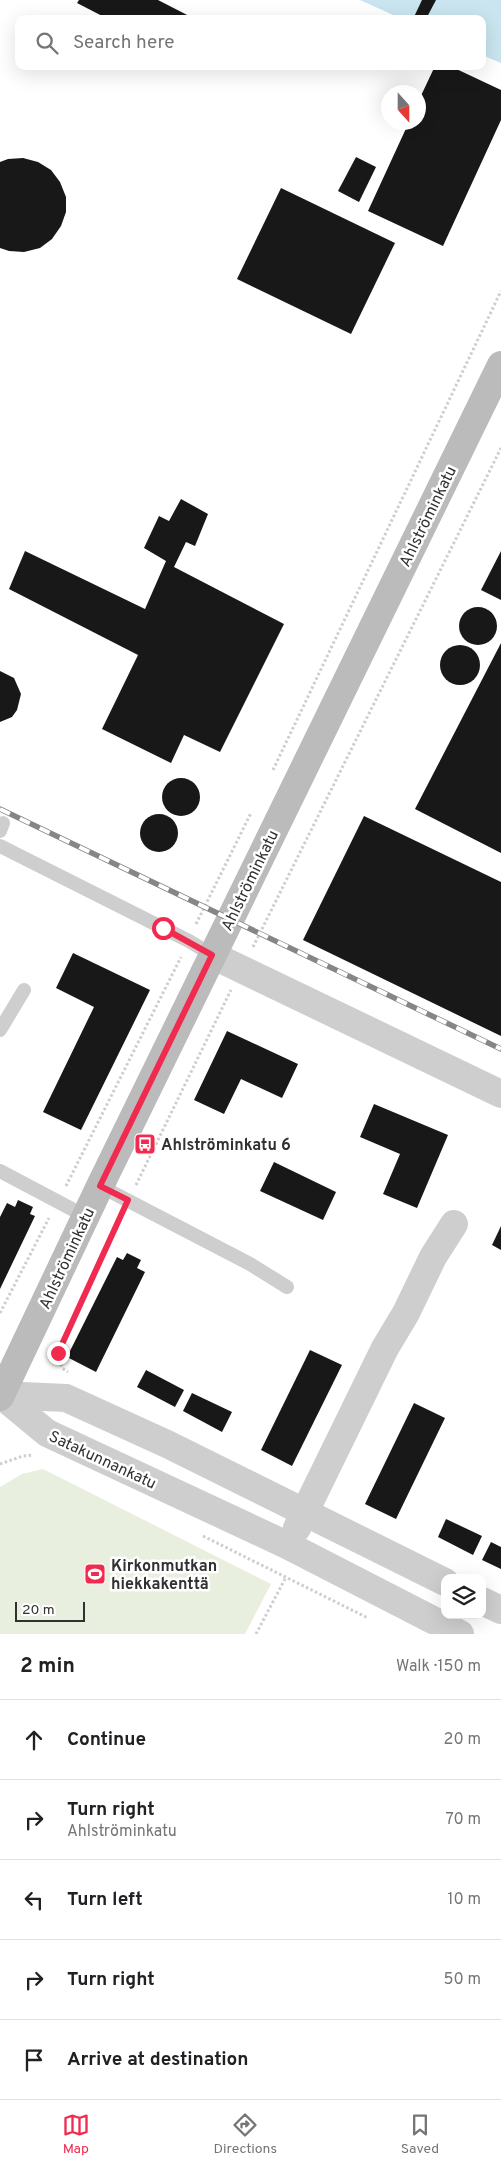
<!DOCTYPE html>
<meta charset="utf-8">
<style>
body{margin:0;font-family:Overpass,sans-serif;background:#f6f6f6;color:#202124}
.controls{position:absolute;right:15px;bottom:15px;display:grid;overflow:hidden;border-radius:10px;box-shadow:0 5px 20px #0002}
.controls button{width:45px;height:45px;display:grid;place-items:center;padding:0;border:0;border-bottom:1px solid #e0e0e0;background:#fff;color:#202124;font:25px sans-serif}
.compass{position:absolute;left:381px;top:85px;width:45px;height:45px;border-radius:50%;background:#fff;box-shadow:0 5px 20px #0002;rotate:159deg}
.scale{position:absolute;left:15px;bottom:12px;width:70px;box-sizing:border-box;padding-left:5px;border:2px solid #313131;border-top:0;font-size:14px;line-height:18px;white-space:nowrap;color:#313131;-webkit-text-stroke:4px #fff;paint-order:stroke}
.stop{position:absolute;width:15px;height:15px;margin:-11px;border:4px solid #f12b4f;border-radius:50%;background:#fff}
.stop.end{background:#f12b4f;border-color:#fff;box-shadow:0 1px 5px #0008}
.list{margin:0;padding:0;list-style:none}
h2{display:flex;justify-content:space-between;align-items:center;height:65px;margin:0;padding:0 20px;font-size:21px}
h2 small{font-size:16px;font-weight:400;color:#757577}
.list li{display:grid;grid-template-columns:32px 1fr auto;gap:15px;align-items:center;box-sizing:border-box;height:80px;padding:0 20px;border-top:1px solid #e0e0e0}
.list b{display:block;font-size:19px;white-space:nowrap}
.list p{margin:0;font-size:16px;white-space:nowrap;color:#757577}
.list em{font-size:16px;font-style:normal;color:#757577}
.icon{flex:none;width:28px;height:28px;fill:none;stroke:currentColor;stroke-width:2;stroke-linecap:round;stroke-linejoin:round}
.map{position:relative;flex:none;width:501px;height:1634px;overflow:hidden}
.search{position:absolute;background:#fff;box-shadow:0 5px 20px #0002;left:15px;right:15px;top:15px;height:55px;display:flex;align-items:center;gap:12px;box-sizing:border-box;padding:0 18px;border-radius:10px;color:#757577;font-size:19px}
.sheet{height:465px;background:#fff}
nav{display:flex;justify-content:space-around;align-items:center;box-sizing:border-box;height:70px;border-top:1px solid #e0e0e0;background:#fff;font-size:14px;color:#757577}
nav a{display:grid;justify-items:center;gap:2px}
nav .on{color:#f12b4f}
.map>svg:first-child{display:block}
.green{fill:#e9efdf}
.water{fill:#cae5ef}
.building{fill:#181818}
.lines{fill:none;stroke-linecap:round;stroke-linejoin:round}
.path{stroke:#cecece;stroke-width:3;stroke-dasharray:2.5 2.5;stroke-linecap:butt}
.lane{stroke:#cecece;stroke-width:14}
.street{stroke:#cecece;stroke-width:28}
.secondary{stroke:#bbb;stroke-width:28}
.rail-casing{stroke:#868686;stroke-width:5.5}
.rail{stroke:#fff;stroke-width:4;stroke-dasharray:11;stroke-linecap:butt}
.route{stroke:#f12b4f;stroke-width:6}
.labels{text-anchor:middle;stroke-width:5;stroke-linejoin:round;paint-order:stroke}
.street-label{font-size:16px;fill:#313131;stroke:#fff}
.poi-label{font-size:16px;font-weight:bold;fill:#313131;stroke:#fff;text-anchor:start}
</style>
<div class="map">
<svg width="501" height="1634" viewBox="0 0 501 1634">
<rect width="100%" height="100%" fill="#fff"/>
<polygon class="green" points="43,1469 271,1584 245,1634 0,1634 0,1487 22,1474"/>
<polygon class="water" points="360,0 501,0 501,63 482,55 482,19 402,19"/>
<g class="building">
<polygon points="79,0 158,0 195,19 108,19 77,3"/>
<polygon points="422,0 436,0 426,19 413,19"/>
<polygon points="435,66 450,66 501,90 501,120 443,246 368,211 409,122 418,122 418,102"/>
<polygon points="356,157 376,167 359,202 338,191"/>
<polygon points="23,158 38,162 51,170 60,182 66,197 66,212 61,226 52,239 40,248 24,252 9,251 0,248 0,162 8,159"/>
<polygon points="281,188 395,243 351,334 237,279"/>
<polygon points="181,499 208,514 195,546 186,542 174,567 284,624 220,752 184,735 171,763 102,729 138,655 9,589 25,551 145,609 166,561 144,548 159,516 169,521"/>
<polygon points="501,551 501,600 481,590"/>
<circle cx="478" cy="626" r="19"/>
<polygon points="501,643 501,853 415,809"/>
<circle cx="460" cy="665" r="20"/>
<polygon points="0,671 14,678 21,694 17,710 12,717 0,722"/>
<circle cx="181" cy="797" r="19"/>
<circle cx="159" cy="833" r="19"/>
<polygon points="364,816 501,882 501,1036 303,940"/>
<polygon points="73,953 150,990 81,1130 43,1112 94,1007 56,988"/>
<polygon points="227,1031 298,1064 282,1098 241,1079 224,1114 194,1100"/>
<polygon points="374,1104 448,1135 417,1208 383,1194 400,1154 360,1137"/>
<polygon points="274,1162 336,1192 323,1220 260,1191"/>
<polygon points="18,1200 33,1207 30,1214 35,1216 0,1289 0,1217 7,1203 15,1207"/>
<polygon points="501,1226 501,1250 492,1245"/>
<polygon points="127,1253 141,1260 137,1268 145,1272 96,1372 67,1357 117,1257 123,1260"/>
<polygon points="310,1350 342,1365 292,1466 261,1450"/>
<polygon points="146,1370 184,1390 175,1407 137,1387"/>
<polygon points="192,1393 232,1412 222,1432 183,1411"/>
<polygon points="414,1403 445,1418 396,1519 365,1504"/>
<polygon points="446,1519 482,1536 473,1555 438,1537"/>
<polygon points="491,1542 501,1547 501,1569 482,1560"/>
</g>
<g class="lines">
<g class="path">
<polyline points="273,770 501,291"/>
<polyline points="196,924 251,813"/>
<polyline points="253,947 501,448"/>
<polyline points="136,1185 231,990"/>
<polyline points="66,1186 181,957"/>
<polyline points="0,1313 49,1218"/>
<polyline points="50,1350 58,1353 62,1368 68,1372"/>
<polyline points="58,1353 121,1217"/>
<polyline points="0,1464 23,1456 33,1455"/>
<polyline points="203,1536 368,1618"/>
<polyline points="256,1634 286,1577"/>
</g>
<g class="lane">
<polyline points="0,831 3,823"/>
<polyline points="0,846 189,941 212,955"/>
<polyline points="0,1030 24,990"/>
<polyline points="0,1171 85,1216"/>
<polyline points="100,1186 250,1264 287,1287"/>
</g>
<g class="street">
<polyline points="212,955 501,1094"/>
<polyline points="1,1395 47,1433 287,1545 460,1634"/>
<polyline points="1,1395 66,1398 167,1444 445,1582"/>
<polyline points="297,1528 385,1348 406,1313 433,1257 454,1224"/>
<polyline points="482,1601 501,1610"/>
</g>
<polyline class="secondary" points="0,1397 100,1186 501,365"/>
<g class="rail-casing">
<polyline id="rail" points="0,809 501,1049"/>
</g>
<use href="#rail" class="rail"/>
</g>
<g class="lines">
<polyline class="route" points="58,1353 128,1200 100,1186 212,955 163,928"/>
</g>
<defs>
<g id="bus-square" transform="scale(1.125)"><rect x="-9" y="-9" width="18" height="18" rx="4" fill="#f12b4f" stroke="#fff"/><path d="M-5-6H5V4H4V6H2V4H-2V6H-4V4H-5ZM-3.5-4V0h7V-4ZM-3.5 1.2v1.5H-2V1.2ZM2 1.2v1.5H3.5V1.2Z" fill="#fff"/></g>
<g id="stadium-square" transform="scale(1.125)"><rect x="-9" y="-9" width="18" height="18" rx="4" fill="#f12b4f" stroke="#fff"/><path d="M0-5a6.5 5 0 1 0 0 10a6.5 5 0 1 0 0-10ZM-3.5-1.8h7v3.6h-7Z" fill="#fff"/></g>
</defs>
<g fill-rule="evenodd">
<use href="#bus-square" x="145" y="1144"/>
<use href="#stadium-square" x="95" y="1574"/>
</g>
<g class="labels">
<g class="street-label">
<text transform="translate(427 516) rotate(-64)" y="6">Ahlströminkatu</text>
<text transform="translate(249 880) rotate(-64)" y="6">Ahlströminkatu</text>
<text transform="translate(66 1258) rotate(-65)" y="6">Ahlströminkatu</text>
<text transform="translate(103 1459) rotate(25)" y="6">Satakunnankatu</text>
</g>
<g class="poi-label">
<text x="161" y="1150">Ahlströminkatu 6</text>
<text x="111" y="1571">Kirkonmutkan<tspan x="111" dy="18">hiekkakenttä</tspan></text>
</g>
</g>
</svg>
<div class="controls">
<button><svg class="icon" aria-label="layers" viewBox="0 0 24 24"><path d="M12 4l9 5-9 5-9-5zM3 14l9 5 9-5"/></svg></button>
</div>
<svg class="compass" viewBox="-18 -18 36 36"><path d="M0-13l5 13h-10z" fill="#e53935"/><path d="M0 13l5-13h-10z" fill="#757577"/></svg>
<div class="scale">20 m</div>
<div class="stop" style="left:163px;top:928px"></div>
<div class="stop end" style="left:58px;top:1353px"></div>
<div class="search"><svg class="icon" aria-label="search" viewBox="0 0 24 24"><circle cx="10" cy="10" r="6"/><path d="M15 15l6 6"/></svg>Search here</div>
</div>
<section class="sheet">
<h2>2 min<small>Walk · 150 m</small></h2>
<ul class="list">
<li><svg class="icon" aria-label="ahead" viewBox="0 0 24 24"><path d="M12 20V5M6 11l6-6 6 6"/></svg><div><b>Continue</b></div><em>20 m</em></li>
<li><svg class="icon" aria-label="right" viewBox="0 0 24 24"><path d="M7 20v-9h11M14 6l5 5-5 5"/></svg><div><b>Turn right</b><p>Ahlströminkatu</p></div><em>70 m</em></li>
<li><svg class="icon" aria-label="left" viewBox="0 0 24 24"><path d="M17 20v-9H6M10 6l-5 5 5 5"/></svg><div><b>Turn left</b></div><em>10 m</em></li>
<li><svg class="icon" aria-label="right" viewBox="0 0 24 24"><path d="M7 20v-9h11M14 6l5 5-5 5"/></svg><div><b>Turn right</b></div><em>50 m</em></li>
<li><svg class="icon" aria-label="arrive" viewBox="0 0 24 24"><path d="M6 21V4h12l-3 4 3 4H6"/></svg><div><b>Arrive at destination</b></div></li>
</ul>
</section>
<nav>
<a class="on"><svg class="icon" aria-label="map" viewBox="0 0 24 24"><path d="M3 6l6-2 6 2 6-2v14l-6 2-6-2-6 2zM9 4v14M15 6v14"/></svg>Map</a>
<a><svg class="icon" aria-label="directions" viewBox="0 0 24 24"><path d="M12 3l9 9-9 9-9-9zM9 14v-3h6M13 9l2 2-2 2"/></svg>Directions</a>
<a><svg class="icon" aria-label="saved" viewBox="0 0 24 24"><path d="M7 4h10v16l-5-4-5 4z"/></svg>Saved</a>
</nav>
